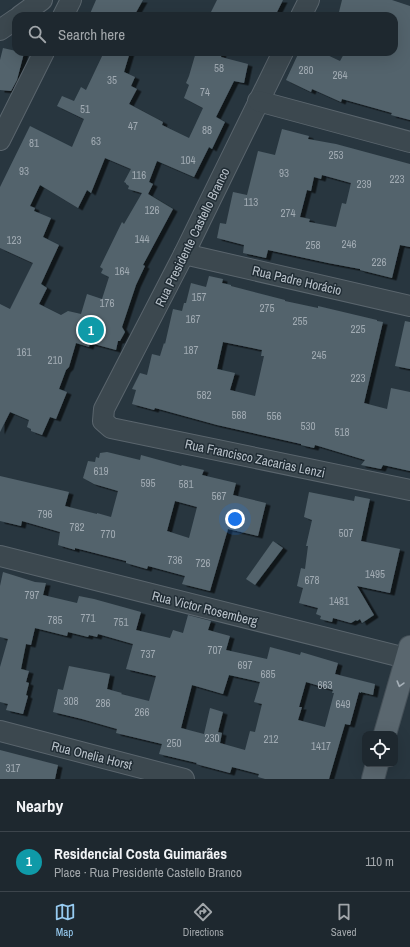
<!DOCTYPE html>
<meta charset="utf-8">
<style>
body{margin:0;font-family:"Archivo Narrow",sans-serif;background:#263037;color:#f1f3f6}
.controls{position:absolute;right:12px;bottom:12px;display:grid;overflow:hidden;border-radius:8px;box-shadow:0 4px 16px #0002}
.controls button{width:36px;height:36px;display:grid;place-items:center;padding:0;border:0;border-bottom:1px solid #3c444b;background:#1e282f;color:#f1f3f6;font:20px sans-serif}
.you{position:absolute;left:235px;top:519px;width:14px;height:14px;margin:-10px;border:3px solid #fff;border-radius:50%;background:#1a73e8;box-shadow:0 0 0 6px #1a73e833}
.badge{display:grid;place-items:center;width:26px;height:26px;border-radius:50%;background:#97cbf1;color:#fff;font-size:13px;font-weight:700}
.pin{position:absolute;translate:-50% -50%;border:2px solid #fff;box-shadow:0 1px 4px #0006}
.list{margin:0;padding:0;list-style:none}
h2{display:flex;justify-content:space-between;align-items:center;height:52px;margin:0;padding:0 16px;font-size:17px}
h2 small{font-size:13px;font-weight:400;color:#a1a6aa}
.list li{display:grid;grid-template-columns:26px 1fr auto;gap:12px;align-items:center;box-sizing:border-box;height:60px;padding:0 16px;border-top:1px solid #3c444b}
.list b{display:block;font-size:15px;white-space:nowrap}
.list p{margin:0;font-size:13px;white-space:nowrap;color:#a1a6aa}
.list em{font-size:13px;font-style:normal;color:#a1a6aa}
.icon{flex:none;width:22px;height:22px;fill:none;stroke:currentColor;stroke-width:2;stroke-linecap:round;stroke-linejoin:round}
.map{position:relative;flex:none;width:410px;height:779px;overflow:hidden}
.search{position:absolute;background:#1e282f;box-shadow:0 4px 16px #0002;left:12px;right:12px;top:12px;height:44px;display:flex;align-items:center;gap:10px;box-sizing:border-box;padding:0 14px;border-radius:12px;color:#a1a6aa;font-size:15px}
.sheet{height:112px;background:#1e282f}
nav{display:flex;justify-content:space-around;align-items:center;box-sizing:border-box;height:56px;border-top:1px solid #3c444b;background:#1e282f;font-size:11px;color:#a1a6aa}
nav a{display:grid;justify-items:center;gap:2px}
nav .on{color:#97cbf1}
.map>svg:first-child{display:block}
.building{fill:#53636c;fill-rule:evenodd;filter:url(#shadow)}
.lines{fill:none;stroke-linecap:round;stroke-linejoin:round}
.minor-casing{stroke:#5a656d;stroke-width:22}
.major-casing{stroke:#465159;stroke-width:24}
.minor{stroke:#3c484f;stroke-width:20}
.major{stroke:#5a676f;stroke-width:22}
.oneway{stroke:#a6b0b8}
.labels{text-anchor:middle;stroke-width:3;stroke-linejoin:round;paint-order:stroke}
.number-label{font-size:11px;fill:#a0aab2}
.street-label{font-size:13px;fill:#b9c2ca;stroke:#212d35}
</style>
<div class="map">
<svg width="410" height="779" viewBox="0 0 410 779">
<defs>
<filter id="shadow"><feDropShadow dx="4.5" dy="2.5" stdDeviation="0" flood-color="#0009"/></filter>
</defs>
<rect width="100%" height="100%" fill="#28363f"/>
<g class="building">
<polygon points="96,0 143,0 134,16 89,16"/>
<polygon points="217,0 283,0 275,16 209,16"/>
<polygon points="342,0 392,0 410,6 410,120 391,115 392,113 342,99 341,102 312,89 311,92 286,80 299,52 321,52 340,61 345,52 394,52 394,16 363,16 353,13 352,16 338,16"/>
<polygon points="3,48 16,51 16,52 24,53 17,80 11,91 0,90 0,60"/>
<path d="M104,52h26l-6,20 11,5 -4,9 6,3 -8,15 34,18 -1,3 27,13 14,-30 -19,-10 5,-13 -3,-2 3,-7 7,-24h26l-1,5 27,7 -4,19 -10,-2 -18,36 9,5 -13,27 -3,-2 -15,30 -37,-16 -8,21 4,2 -5,10 25,15 -30,56 2,1 -9,19 -14,42 3,5 -5,9h-2l-2,9 -26,-7 -1,4 -13,-4 -7,24 -3,3 -7,19 8,3 -11,27 -6,-2 -8,18 -11,-4v-2l-4,-2 2,-7 -19,-8 -10,20v-128l10,5 23,-46 -33,-15v-61l30,-61 42,21 12,-28 -27,-13 5,-10 12,5 7,-14 5,3zM105,158l26,11 -7,13 2,1v1l3,2 -1,3 14,4 -18,31 -2,-2 -22,45 3,2 -2,4 8,4 -7,22 -15,-5 -6,20 -13,-3 -7,4 -22,-11 8,-16 -6,-4 18,-39 -16,-8 8,-19 -17,-7 1,-3 -5,-2 10,-21 38,23 9,-18 4,3z"/>
<path d="M282,129l27,7 -1,3 28,5 74,20v83l-10,-2 -8,33 -32,-8v-1l-32,-6 -60,-13 -2,8 -23,-5 1,-8 -27,-7 3,-15 6,1 7,-32 14,3 11,-44 17,4zM322,175l29,8 -5,21 -4,-1 -6,24 -27,-5 1,-3 -10,-2 7,-27 4,1 3,-14 7,2z"/>
<path d="M209,276l14,3 -1,4 9,2v1l54,14v1l33,7v-2l59,14v1l6,1 -19,81 23,6 4,-21 19,4v79l-27,-6 -2,4 -20,-4 4,-5 -50,-15 -1,3 -13,-3v-1l-84,-19 -62,-17 -1,2 -22,-6 4,-14 -4,-1 8,-16 7,2 5,-21 8,2 4,-13 1,1 8,-35 9,2 2,-8h2l5,-20 15,4zM223,342l39,8 -1,6h3l-9,40 -25,-6 5,-17 -18,-4z"/>
<polygon points="405,321 410,322 410,369 395,366"/>
<path d="M107,452l33,8 1,-5 40,11 1,-1 22,5 -2,5 34,8 -3,12 33,8 -8,33 -30,-7 -18,62 -28,-7 3,-8 -37,-10 -1,3 -21,-6v-2l-51,-13v2l-17,-5 2,-13 -38,-11 -1,5 -21,-5v-45l69,16 -4,14 32,8v-1l14,4 7,-26 -24,-7 -11,-6 5,-17 7,1 1,-5 3,1 1,-5zM175,501l22,6 -8,31 -22,-7z"/>
<polygon points="309,492 354,501 355,496 370,499 361,541 400,549 390,593 357,586 374,615 362,623 360,619 357,621 356,620 351,623 333,618 332,622 320,619 321,616 316,614 318,608 299,603 303,588 297,586 301,568 305,569 308,546 306,546 312,520 304,517"/>
<polygon points="273,541 283,548 255,585 246,579"/>
<path d="M3,572l32,10 11,1 -3,12 34,8 2,-7 15,3 47,13 -5,18 34,8 3,-8 10,3 5,-18 23,6 -3,9 22,6 -4,14 41,9 3,-12 30,8 1,-3 37,11 -3,11 40,10 -2,11 -12,-3v1l-2,-1 -9,33 -5,-1 -16,55h-64l-7,-2 1,-3 -27,-7 -2,6 -34,-9 1,-1 -38,-9 3,-10 -46,-11 1,-4 -35,-10 -29,-7 5,-23 5,1 6,-24 41,8 -3,15 15,4 -1,1 28,7 7,-25 -30,-7 7,-25 -35,-10 -1,3 -8,-2 -1,2 -20,-5 -1,4 -32,-8 -4,17 -5,-1 -5,25 8,2 -3,11 3,1 -3,12 2,1 -5,18 -17,-4 2,-6 -8,-2v-35l8,-28 -8,-2v-51zM229,675l31,7 -6,20 8,2 -7,28 -5,-1 -5,19 -25,-7 2,-10 -4,-1 5,-20 -13,-4 -6,26 -23,-6 11,-43 31,9zM306,682l27,8 -1,3h2l-9,34 -27,-7 4,-13h-3z"/>
<polygon points="0,750 58,765 55,779 0,779"/>
</g>
<g class="lines">
<g class="minor-casing">
<g id="minor">
<polyline points="20,16 42,0"/>
<polyline points="63,16 71,0"/>
<polyline points="301,16 309,0"/>
<polyline points="0,30 16,19"/>
<polyline points="283,52 184,254 104,409 103,421 111,428 410,490"/>
<polyline points="258,101 410,142"/>
<polyline points="0,140 44,52"/>
<polyline points="184,254 410,306"/>
<polyline points="0,556 410,659"/>
<polyline points="0,731 184,779"/>
</g>
</g>
<g class="major-casing">
<g id="major">
<polyline points="385,734 410,647"/>
<polyline points="373,779 377,764"/>
</g>
</g>
<use href="#minor" class="minor"/>
<use href="#major" class="major"/>
</g>
<defs><path id="oneway-chevron" d="M-2-3.5L2.5 0L-2 3.5" fill="none" stroke-width="1.6" stroke-linecap="round" stroke-linejoin="round"/></defs>
<use class="oneway" href="#oneway-chevron" transform="translate(400 684) rotate(106)"/>
<g class="labels">
<g class="number-label">
<text x="219" y="72">58</text>
<text x="306" y="74">280</text>
<text x="340" y="79">264</text>
<text x="112" y="84">35</text>
<text x="205" y="96">74</text>
<text x="85" y="113">51</text>
<text x="133" y="130">47</text>
<text x="207" y="134">88</text>
<text x="96" y="145">63</text>
<text x="34" y="147">81</text>
<text x="336" y="159">253</text>
<text x="188" y="164">104</text>
<text x="24" y="175">93</text>
<text x="284" y="177">93</text>
<text x="139" y="179">116</text>
<text x="397" y="183">223</text>
<text x="364" y="188">239</text>
<text x="251" y="206">113</text>
<text x="152" y="214">126</text>
<text x="288" y="217">274</text>
<text x="142" y="243">144</text>
<text x="14" y="244">123</text>
<text x="349" y="248">246</text>
<text x="313" y="249">258</text>
<text x="379" y="266">226</text>
<text x="122" y="275">164</text>
<text x="199" y="301">157</text>
<text x="107" y="307">176</text>
<text x="267" y="312">275</text>
<text x="193" y="323">167</text>
<text x="300" y="325">255</text>
<text x="358" y="333">225</text>
<text x="191" y="354">187</text>
<text x="24" y="356">161</text>
<text x="319" y="359">245</text>
<text x="55" y="364">210</text>
<text x="358" y="382">223</text>
<text x="204" y="399">582</text>
<text x="239" y="419">568</text>
<text x="274" y="420">556</text>
<text x="308" y="430">530</text>
<text x="342" y="436">518</text>
<text x="101" y="475">619</text>
<text x="148" y="487">595</text>
<text x="186" y="488">581</text>
<text x="219" y="500">567</text>
<text x="45" y="518">796</text>
<text x="77" y="531">782</text>
<text x="346" y="537">507</text>
<text x="108" y="538">770</text>
<text x="175" y="564">736</text>
<text x="203" y="567">726</text>
<text x="375" y="578">1495</text>
<text x="312" y="584">678</text>
<text x="32" y="599">797</text>
<text x="339" y="605">1481</text>
<text x="88" y="622">771</text>
<text x="55" y="624">785</text>
<text x="121" y="626">751</text>
<text x="215" y="654">707</text>
<text x="148" y="658">737</text>
<text x="245" y="669">697</text>
<text x="268" y="678">685</text>
<text x="325" y="689">663</text>
<text x="71" y="705">308</text>
<text x="103" y="707">286</text>
<text x="343" y="708">649</text>
<text x="142" y="716">266</text>
<text x="212" y="742">230</text>
<text x="271" y="743">212</text>
<text x="174" y="747">250</text>
<text x="321" y="750">1417</text>
<text x="13" y="772">317</text>
</g>
<g class="street-label">
<text transform="translate(192 237) rotate(-64)" y="5">Rua Presidente Castello Branco</text>
<text transform="translate(297 280) rotate(13)" y="5">Rua Padre Horácio</text>
<text transform="translate(255 458) rotate(12)" y="5">Rua Francisco Zacarias Lenzi</text>
<text transform="translate(205 608) rotate(14)" y="5">Rua Victor Rosemberg</text>
<text transform="translate(92 755) rotate(14)" y="5">Rua Onelia Horst</text>
</g>
</g>
</svg>
<div class="controls">
<button><svg class="icon" aria-label="locate" viewBox="0 0 24 24"><circle cx="12" cy="12" r="6"/><path d="M12 2v4M12 18v4M2 12h4M18 12h4"/></svg></button>
</div>
<div class="you"></div>
<div class="pin badge" style="left:91px;top:330px;background:#0f9aa8">1</div>
<div class="search"><svg class="icon" aria-label="search" viewBox="0 0 24 24"><circle cx="10" cy="10" r="6"/><path d="M15 15l6 6"/></svg>Search here</div>
</div>
<section class="sheet">
<h2>Nearby<small></small></h2>
<ul class="list">
<li><span class="badge" style="background:#0f9aa8">1</span><div><b>Residencial Costa Guimarães</b><p>Place · Rua Presidente Castello Branco</p></div><em>110 m</em></li>
</ul>
</section>
<nav>
<a class="on"><svg class="icon" aria-label="map" viewBox="0 0 24 24"><path d="M3 6l6-2 6 2 6-2v14l-6 2-6-2-6 2zM9 4v14M15 6v14"/></svg>Map</a>
<a><svg class="icon" aria-label="directions" viewBox="0 0 24 24"><path d="M12 3l9 9-9 9-9-9zM9 14v-3h6M13 9l2 2-2 2"/></svg>Directions</a>
<a><svg class="icon" aria-label="saved" viewBox="0 0 24 24"><path d="M7 4h10v16l-5-4-5 4z"/></svg>Saved</a>
</nav>
